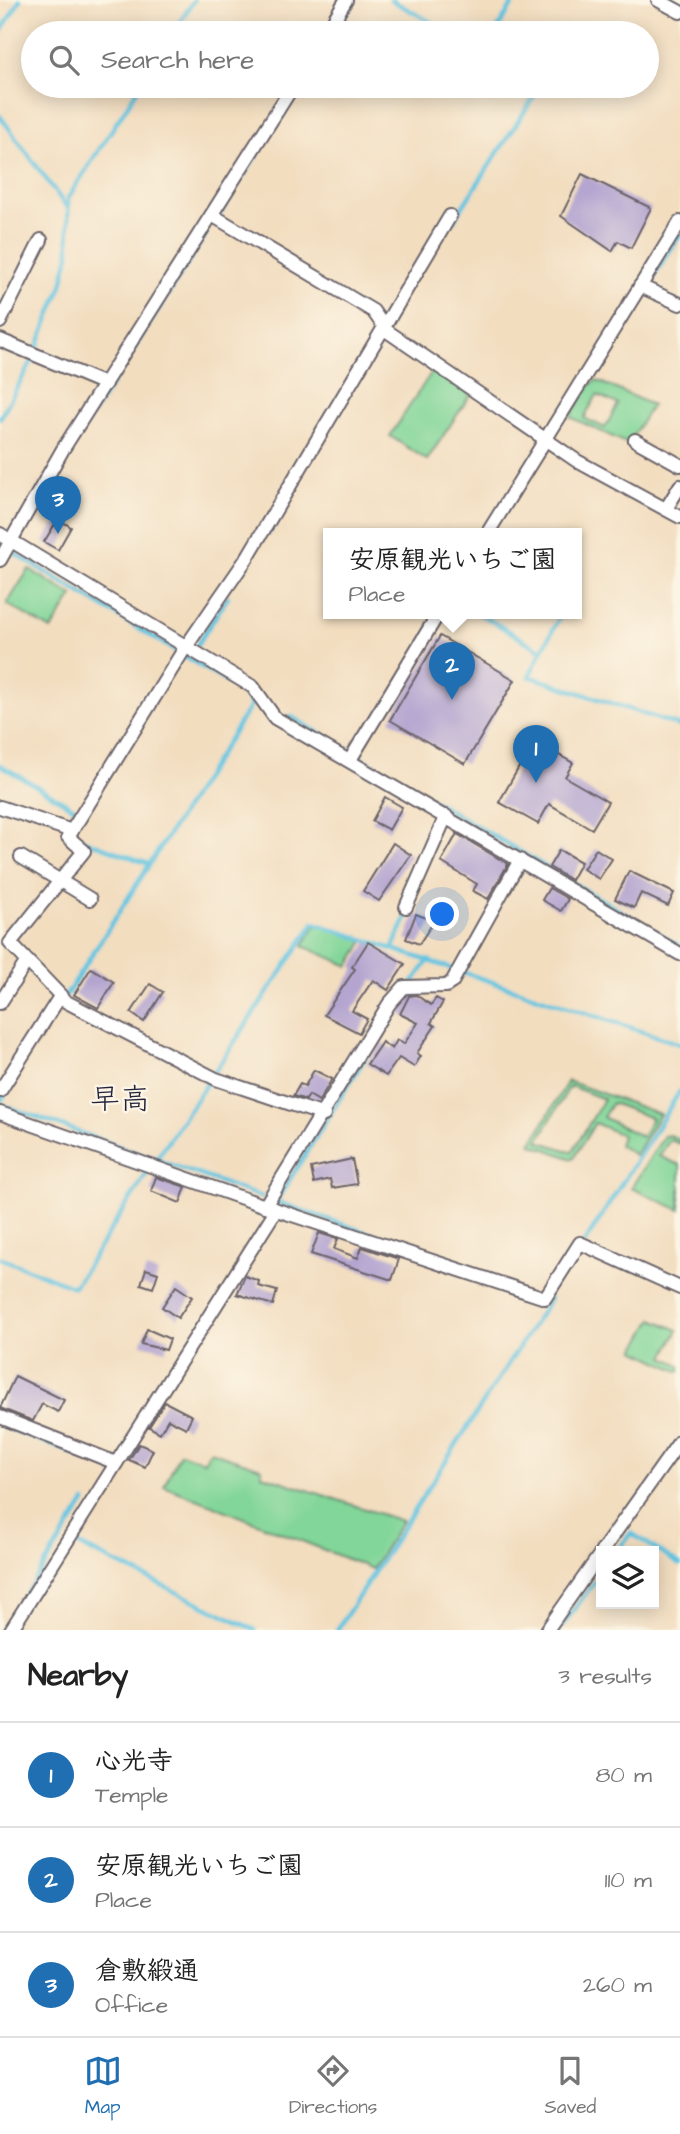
<!DOCTYPE html>
<meta charset="utf-8">
<style>
body{margin:0;font-family:"Architects Daughter","Klee One",sans-serif;background:#f6f6f6;color:#222}
.controls{position:absolute;right:21px;bottom:21px;display:grid;overflow:hidden;border-radius:0px;box-shadow:0 4px 18px #0003}
.controls button{width:63px;height:63px;display:grid;place-items:center;padding:0;border:0;border-bottom:2px solid #e0e0e0;background:#fff;color:#222;font:35px sans-serif}
.you{position:absolute;left:443px;top:915px;width:24px;height:24px;margin:-18px;border:5px solid #fff;border-radius:50%;background:#1a73e8;box-shadow:0 0 0 10px #1a73e833}
.badge{display:grid;place-items:center;width:46px;height:46px;border-radius:50%;background:#1f6fb2;color:#fff;font-size:23px;font-weight:700}
.pin{position:absolute;translate:-50% -58px;filter:drop-shadow(0 2px 4px #0008)}
.pin::after{content:'';position:absolute;top:37px;width:24px;height:21px;background:inherit;clip-path:polygon(0 0,100% 0,50% 100%)}
.popup{position:absolute;left:323px;top:528px;width:259px;height:91px;box-sizing:border-box;display:grid;place-content:center;border-radius:0px;background:#fff;filter:drop-shadow(0 2px 5px #0005);font-size:23px;white-space:nowrap;color:#767676}
.popup b{font-size:26px;color:#222}
.popup::after{content:'';position:absolute;left:50%;top:100%;margin-left:-14px;border:14px solid transparent;border-top-color:#fff}
.list{margin:0;padding:0;list-style:none}
h2{display:flex;justify-content:space-between;align-items:center;height:91px;margin:0;padding:0 28px;font-size:30px}
h2 small{font-size:23px;font-weight:400;color:#767676}
.list li{display:grid;grid-template-columns:46px 1fr auto;gap:21px;align-items:center;box-sizing:border-box;height:105px;padding:0 28px;border-top:2px solid #e0e0e0}
.list b{display:block;font-size:26px;white-space:nowrap}
.list p{margin:0;font-size:23px;white-space:nowrap;color:#767676}
.list em{font-size:23px;font-style:normal;color:#767676}
.icon{flex:none;width:38px;height:38px;fill:none;stroke:currentColor;stroke-width:2;stroke-linecap:round;stroke-linejoin:round}
.map{position:relative;flex:none;width:680px;height:1630px;overflow:hidden}
.search{position:absolute;background:#fff;box-shadow:0 4px 18px #0003;left:21px;right:21px;top:21px;height:77px;display:flex;align-items:center;gap:18px;box-sizing:border-box;padding:0 24px;border-radius:38px;color:#767676;font-size:26px}
.sheet{height:406px;background:#fff}
nav{display:flex;justify-content:space-around;align-items:center;box-sizing:border-box;height:98px;border-top:2px solid #e0e0e0;background:#fff;font-size:19px;color:#767676}
nav a{display:grid;justify-items:center;gap:4px}
nav .on{color:#1f6fb2}
.map>svg:first-child{display:block}
.green{fill:#82d699;stroke:#527c6a;stroke-width:2;fill-rule:evenodd}
.lines{fill:none;stroke-linecap:round;stroke-linejoin:round}
.stream{stroke:#63c5e1;stroke-width:4.5}
.building{fill:#b4a5d0}
.minor-casing{stroke:#6b6369;stroke-width:16}
.minor{stroke:#fff;stroke-width:12}
.labels{text-anchor:middle;stroke-width:5;stroke-linejoin:round;paint-order:stroke}
.quarter-label{font-size:30px;fill:#22223b;stroke:#fcf5e5}
</style>
<div class="map">
<svg width="680" height="1630" viewBox="0 0 680 1630">
<rect width="100%" height="100%" fill="#fcf5e5"/>
<filter id="ink" filterUnits="userSpaceOnUse"><feTurbulence type="fractalNoise" baseFrequency=".0143" numOctaves="2"/><feDisplacementMap in="SourceGraphic" scale="14" xChannelSelector="R" yChannelSelector="G"/><feConvolveMatrix kernelMatrix="1 2 1 2 8 2 1 2 1" color-interpolation-filters="sRGB"/></filter>
<filter id="wash" filterUnits="userSpaceOnUse"><feTurbulence type="fractalNoise" baseFrequency=".00686" numOctaves="4" result="noise"/><feDisplacementMap in="SourceGraphic" scale="28" xChannelSelector="R" yChannelSelector="G"/><feGaussianBlur stdDeviation="1.57" result="paint"/><feColorMatrix in="noise" values="0 0 0 0 0 0 0 0 0 0 0 0 0 0 0 0 0 1.4 0 .05"/><feComposite in="paint" operator="in"/></filter>
<g filter="url(#wash)">
<rect width="100%" height="100%" fill="#f2ddbf"/>
<g class="green">
<polygon points="433,370 471,394 427,460 390,436"/>
<path d="M596,380l56,25 -24,39 -58,-27 20,-32zM597,395l21,9 -13,24 -21,-10z"/>
<polygon points="29,569 73,596 51,630 7,604"/>
<polygon points="319,925 364,941 349,966 303,946 314,927"/>
<path d="M568,1081l92,33 -25,41 -16,-10 3,-10 -27,-12 -22,36 -42,-15zM570,1086l34,13 -32,53 -34,-11zM612,1103l40,15 -10,19 -39,-20z"/>
<polygon points="670,1135 680,1140 680,1144 670,1140 659,1156 680,1165 680,1210 631,1188 664,1136"/>
<polygon points="653,1319 678,1330 664,1357 680,1365 680,1372 635,1350"/>
<polygon points="210,1451 261,1468 262,1475 402,1521 372,1569 164,1486 180,1453 204,1461"/>
</g>
<g class="lines">
<g class="stream">
<polyline points="391,0 451,33"/>
<polyline points="674,0 680,3"/>
<polyline points="0,33 20,0"/>
<polyline points="173,33 194,0"/>
<polyline points="334,33 355,0"/>
<polyline points="495,33 515,0"/>
<polyline points="0,116 65,205"/>
<polyline points="235,188 301,86"/>
<polyline points="219,215 231,196"/>
<polyline points="452,223 541,86"/>
<polyline points="634,308 680,235"/>
<polyline points="0,418 32,361 62,285 69,255 68,198 140,86"/>
<polyline points="69,451 206,234"/>
<polyline points="269,533 278,517"/>
<polyline points="16,554 242,691 251,705 65,997"/>
<polyline points="480,614 542,651 529,676 680,726"/>
<polyline points="197,645 228,597"/>
<polyline points="542,651 561,614"/>
<polyline points="290,716 680,946"/>
<polyline points="0,765 81,812"/>
<polyline points="76,837 149,864"/>
<polyline points="393,947 410,910"/>
<polyline points="411,985 429,960"/>
<polyline points="0,1102 7,1091"/>
<polyline points="0,1104 262,1197"/>
<polyline points="155,1161 314,923 680,1044"/>
<polyline points="274,1201 382,1238"/>
<polyline points="272,1208 404,995"/>
<polyline points="584,1244 680,1091"/>
<polyline points="0,1258 74,1287 147,1173"/>
<polyline points="0,1425 108,1467"/>
<polyline points="79,1545 255,1630"/>
<polyline points="617,1551 631,1533 680,1565"/>
<polyline points="3,1630 85,1502"/>
<polyline points="337,1630 550,1299"/>
<polyline points="559,1630 601,1573"/>
</g>
</g>
<g id="blocks">
<g class="building">
<polygon points="582,174 651,208 631,248 618,241 612,251 561,216"/>
<polygon points="58,519 71,527 58,550 44,542"/>
<polygon points="440,636 515,680 465,764 390,720"/>
<polygon points="534,741 573,763 565,777 608,802 592,829 549,804 538,824 499,802"/>
<polygon points="385,797 402,807 389,830 372,821"/>
<polygon points="457,834 508,864 488,899 473,891 477,884 441,862"/>
<polygon points="393,843 411,855 379,901 363,891"/>
<polygon points="596,849 612,859 599,879 583,869"/>
<polygon points="559,850 581,862 571,880 549,867"/>
<polygon points="629,871 674,893 668,906 641,893 634,908 615,899"/>
<polygon points="549,888 568,899 561,911 542,900"/>
<polygon points="416,914 434,921 419,944 406,939"/>
<polygon points="368,942 405,964 388,990 373,980 352,1011 367,1019 359,1033 324,1015 355,969 352,967"/>
<polygon points="91,968 114,982 98,1008 74,995"/>
<polygon points="150,984 163,992 144,1022 131,1013"/>
<polygon points="416,995 431,1005 436,998 443,1002 431,1023 435,1026 417,1053 421,1056 414,1067 399,1058 386,1076 367,1064 382,1042 392,1049 397,1040 404,1044 418,1023 400,1014 409,996"/>
<polygon points="314,1070 332,1079 319,1101 309,1095 306,1100 293,1096 300,1084 305,1086"/>
<polygon points="352,1159 357,1184 332,1188 330,1179 314,1183 311,1168"/>
<polygon points="156,1177 186,1187 180,1203 151,1191"/>
<polygon points="319,1233 338,1239 334,1249 358,1258 362,1247 399,1259 392,1280 311,1254"/>
<polygon points="146,1269 158,1273 153,1288 141,1284"/>
<polygon points="245,1276 259,1281 258,1286 277,1291 273,1305 237,1294"/>
<polygon points="176,1286 192,1297 178,1318 162,1307"/>
<polygon points="147,1329 170,1339 166,1350 141,1344"/>
<polygon points="15,1376 64,1400 58,1412 42,1404 33,1421 0,1408"/>
<polygon points="165,1402 192,1416 186,1428 168,1419 160,1433 149,1427"/>
<polygon points="139,1444 153,1450 145,1467 129,1460"/>
</g>
</g>
</g>
<g filter="url(#ink)">
<use href="#blocks" fill-opacity="0" stroke="#6b6369" stroke-width="2"/>
<g class="lines">
<g class="minor-casing">
<g id="minor">
<polyline points="658,0 680,12"/>
<polyline points="326,33 346,0"/>
<polyline points="212,215 373,311 387,331 577,461 680,517"/>
<polyline points="640,286 680,304"/>
<polyline points="0,322 41,240"/>
<polyline points="0,340 105,384"/>
<polyline points="635,440 680,465"/>
<polyline points="666,509 680,486"/>
<polyline points="0,534 253,687 275,718 680,954"/>
<polyline points="487,534 680,222"/>
<polyline points="0,560 63,449 293,86"/>
<polyline points="350,760 438,614"/>
<polyline points="0,807 72,831"/>
<polyline points="21,857 90,899"/>
<polyline points="406,907 446,816"/>
<polyline points="0,1003 27,961"/>
<polyline points="0,1091 59,998"/>
<polyline points="0,1113 265,1206 545,1298 580,1243 680,1288"/>
<polyline points="324,1115 216,1079 59,998 61,996 10,943 84,851 68,837 183,651 247,558 450,216"/>
<polyline points="265,1206 389,1004 404,987 446,986 452,982 520,860"/>
<polyline points="0,1417 116,1463"/>
<polyline points="602,1551 680,1441"/>
<polyline points="11,1630 276,1210"/>
<polyline points="547,1630 601,1553"/>
</g>
</g>
<use href="#minor" class="minor"/>
</g>
</g>
<g class="labels">
<g class="quarter-label">
<text x="120" y="1109">早高</text>
</g>
</g>
</svg>
<div class="controls">
<button><svg class="icon" aria-label="layers" viewBox="0 0 24 24"><path d="M12 4l9 5-9 5-9-5zM3 14l9 5 9-5"/></svg></button>
</div>
<div class="you"></div>
<div class="pin badge" style="left:536px;top:783px">1</div>
<div class="pin badge" style="left:452px;top:700px">2</div>
<div class="popup"><b>安原観光いちご園</b>Place</div>
<div class="pin badge" style="left:58px;top:534px">3</div>
<div class="search"><svg class="icon" aria-label="search" viewBox="0 0 24 24"><circle cx="10" cy="10" r="6"/><path d="M15 15l6 6"/></svg>Search here</div>
</div>
<section class="sheet">
<h2>Nearby<small>3 results</small></h2>
<ul class="list">
<li><span class="badge">1</span><div><b>心光寺</b><p>Temple</p></div><em>80 m</em></li>
<li><span class="badge">2</span><div><b>安原観光いちご園</b><p>Place</p></div><em>110 m</em></li>
<li><span class="badge">3</span><div><b>倉敷緞通</b><p>Office</p></div><em>260 m</em></li>
</ul>
</section>
<nav>
<a class="on"><svg class="icon" aria-label="map" viewBox="0 0 24 24"><path d="M3 6l6-2 6 2 6-2v14l-6 2-6-2-6 2zM9 4v14M15 6v14"/></svg>Map</a>
<a><svg class="icon" aria-label="directions" viewBox="0 0 24 24"><path d="M12 3l9 9-9 9-9-9zM9 14v-3h6M13 9l2 2-2 2"/></svg>Directions</a>
<a><svg class="icon" aria-label="saved" viewBox="0 0 24 24"><path d="M7 4h10v16l-5-4-5 4z"/></svg>Saved</a>
</nav>
